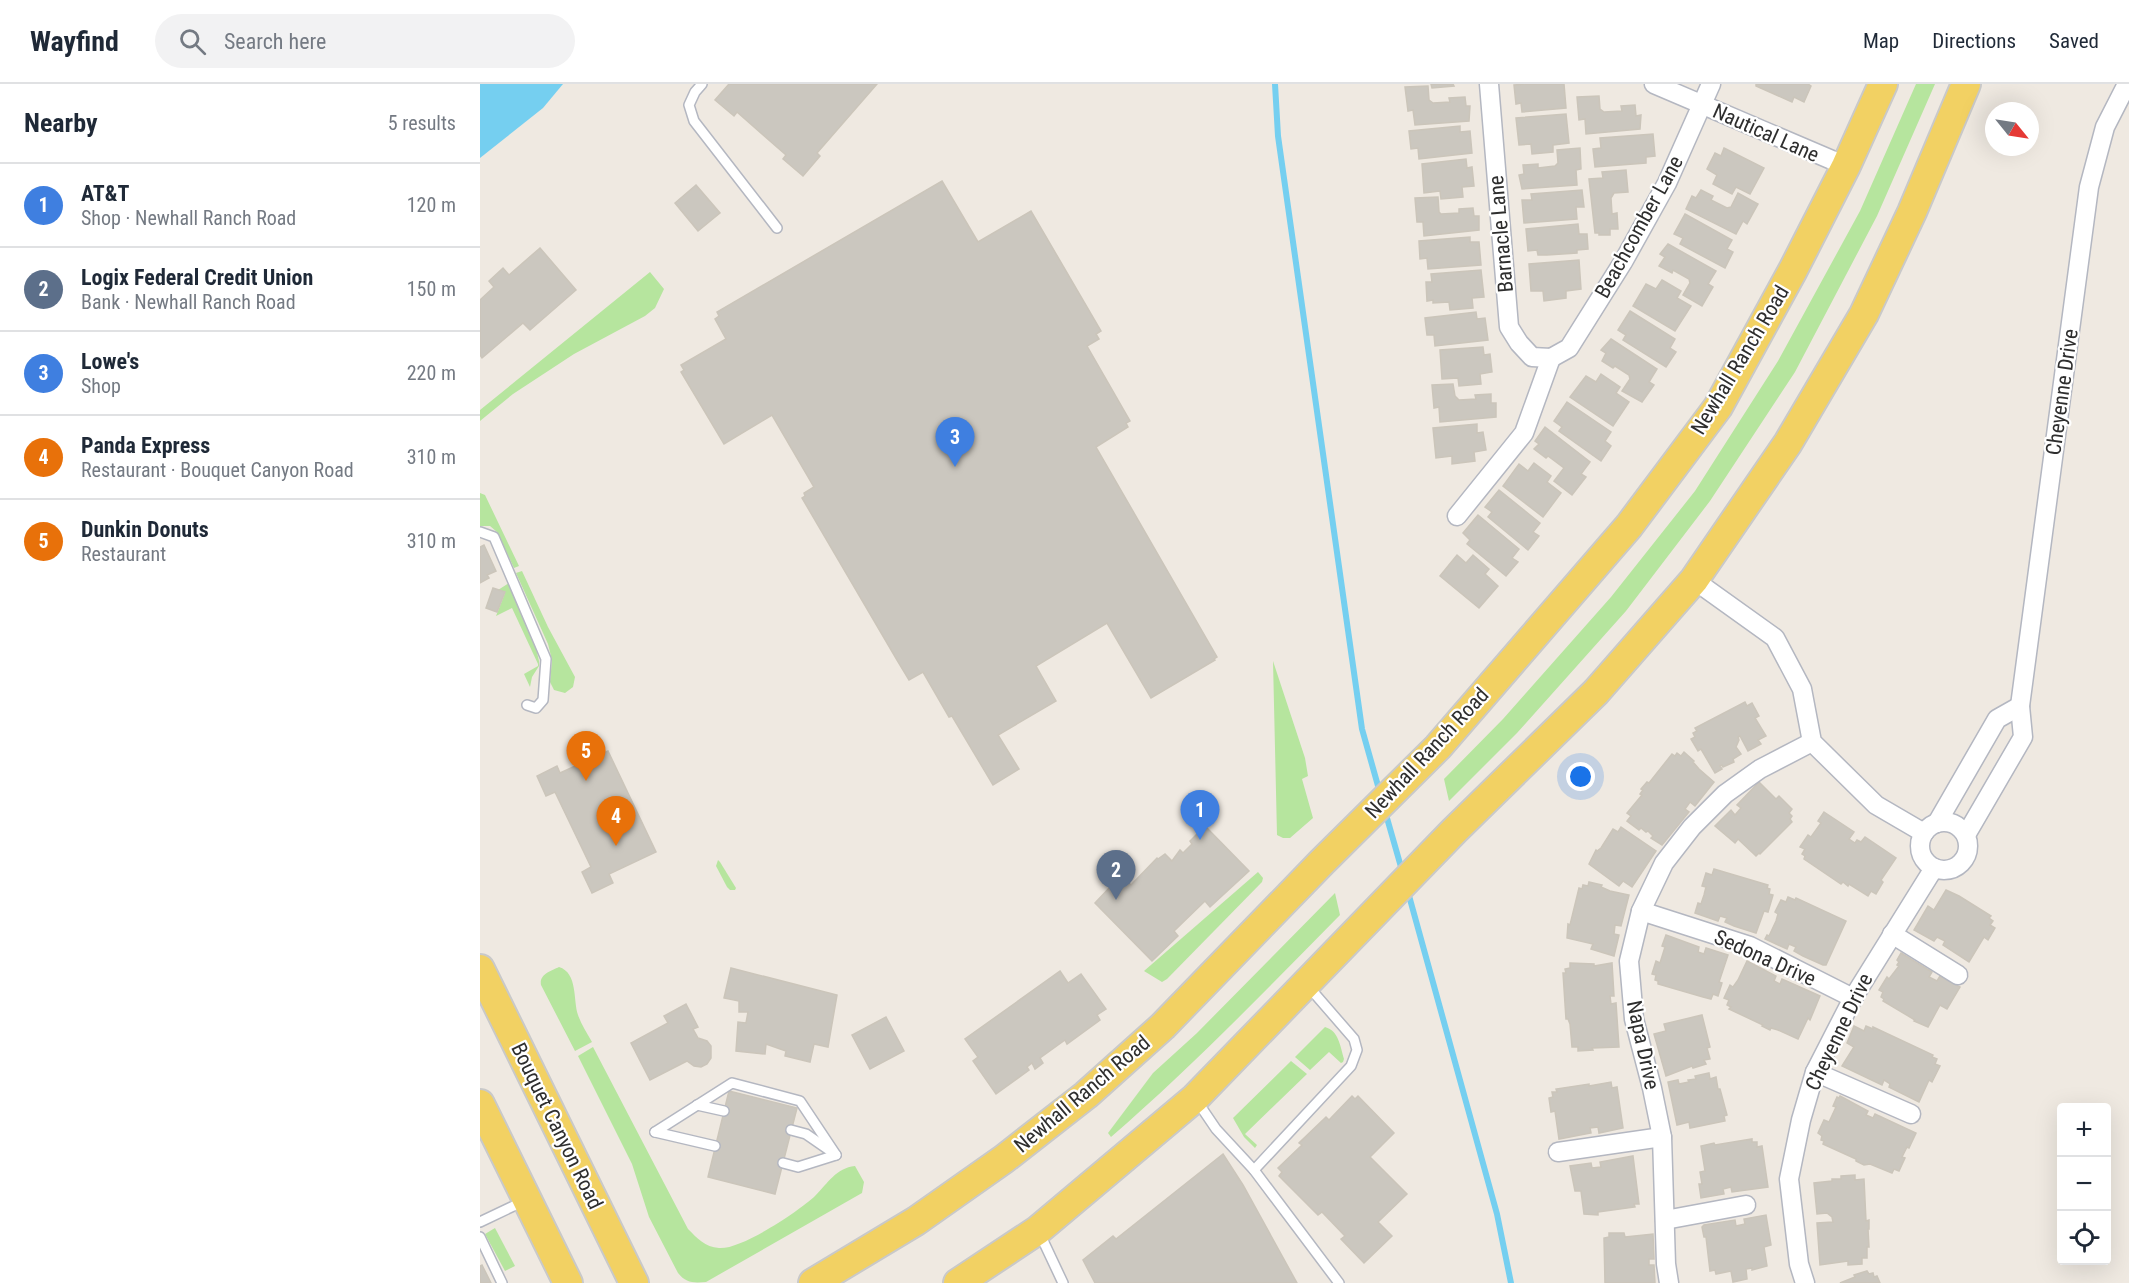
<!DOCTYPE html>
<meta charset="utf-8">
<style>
body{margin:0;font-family:"Roboto Condensed",sans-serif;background:#f2f2f3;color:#1f2937}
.controls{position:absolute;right:18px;bottom:18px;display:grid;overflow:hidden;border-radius:6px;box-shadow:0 6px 24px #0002}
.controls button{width:54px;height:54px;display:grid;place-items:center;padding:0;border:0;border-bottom:2px solid #e0e1e3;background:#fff;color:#1f2937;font:30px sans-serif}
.compass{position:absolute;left:1505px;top:18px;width:54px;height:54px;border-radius:50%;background:#fff;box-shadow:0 6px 24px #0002;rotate:120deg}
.you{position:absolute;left:1101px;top:693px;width:21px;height:21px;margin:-15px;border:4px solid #fff;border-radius:50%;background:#1a73e8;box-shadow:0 0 0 9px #1a73e833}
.badge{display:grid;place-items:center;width:39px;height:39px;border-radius:50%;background:#0b8043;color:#fff;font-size:20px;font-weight:700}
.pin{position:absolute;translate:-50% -50px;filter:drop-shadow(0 2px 3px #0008)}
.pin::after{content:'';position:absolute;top:32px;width:21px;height:18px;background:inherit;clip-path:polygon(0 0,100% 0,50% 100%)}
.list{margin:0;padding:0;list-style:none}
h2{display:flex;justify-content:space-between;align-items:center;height:78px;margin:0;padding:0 24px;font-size:26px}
h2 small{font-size:20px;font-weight:400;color:#747a83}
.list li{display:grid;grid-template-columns:39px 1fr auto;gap:18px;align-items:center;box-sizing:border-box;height:84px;padding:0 24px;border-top:2px solid #e0e1e3}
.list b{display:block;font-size:22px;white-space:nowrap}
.list p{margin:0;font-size:20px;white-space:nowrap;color:#747a83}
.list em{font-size:20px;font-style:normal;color:#747a83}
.icon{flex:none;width:33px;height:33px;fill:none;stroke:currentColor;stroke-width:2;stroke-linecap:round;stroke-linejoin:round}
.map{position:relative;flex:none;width:1649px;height:1199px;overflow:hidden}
header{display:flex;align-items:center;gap:36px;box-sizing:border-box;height:84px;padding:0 30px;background:#fff;border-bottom:2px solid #e0e1e3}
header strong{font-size:28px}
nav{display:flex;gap:33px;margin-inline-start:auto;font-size:21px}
.search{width:420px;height:54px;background:#f2f2f3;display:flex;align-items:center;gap:15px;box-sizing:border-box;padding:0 21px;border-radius:33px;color:#747a83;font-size:22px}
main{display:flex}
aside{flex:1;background:#fff}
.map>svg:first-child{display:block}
.green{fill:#b6e59e}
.water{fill:#75cff0}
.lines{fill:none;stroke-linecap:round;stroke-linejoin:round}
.stream{stroke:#75cff0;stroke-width:6}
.building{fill:#cbc7bf;stroke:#cbc5ba;stroke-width:1.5}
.lane-casing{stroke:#b4b7c1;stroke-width:12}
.street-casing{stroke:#b4b7c1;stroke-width:21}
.primary-casing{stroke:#c9c9c9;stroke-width:32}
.lane{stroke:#fff;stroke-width:9}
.street{stroke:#fff;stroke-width:18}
.primary{stroke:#f2d163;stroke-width:28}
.labels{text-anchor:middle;stroke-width:4.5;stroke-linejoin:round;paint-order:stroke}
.street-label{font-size:21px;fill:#2e2e2e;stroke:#fff}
</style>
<header>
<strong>Wayfind</strong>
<div class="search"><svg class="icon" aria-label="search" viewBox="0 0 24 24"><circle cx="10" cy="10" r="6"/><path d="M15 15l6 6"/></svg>Search here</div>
<nav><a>Map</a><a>Directions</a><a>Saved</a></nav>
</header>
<main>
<aside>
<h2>Nearby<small>5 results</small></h2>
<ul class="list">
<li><span class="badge" style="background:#3f7fe0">1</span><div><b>AT&amp;T</b><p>Shop · Newhall Ranch Road</p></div><em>120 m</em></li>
<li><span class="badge" style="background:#5c6f8a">2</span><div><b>Logix Federal Credit Union</b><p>Bank · Newhall Ranch Road</p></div><em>150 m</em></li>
<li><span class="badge" style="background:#3f7fe0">3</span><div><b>Lowe's</b><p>Shop</p></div><em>220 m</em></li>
<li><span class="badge" style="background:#e8710a">4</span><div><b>Panda Express</b><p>Restaurant · Bouquet Canyon Road</p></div><em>310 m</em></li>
<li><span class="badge" style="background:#e8710a">5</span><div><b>Dunkin Donuts</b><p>Restaurant</p></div><em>310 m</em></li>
</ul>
</aside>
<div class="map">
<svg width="1649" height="1199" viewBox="0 0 1649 1199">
<rect width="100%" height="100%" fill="#efe9e1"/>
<g class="green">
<polygon points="1436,0 1455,0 1397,132 1315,288 1230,417 1146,527 1037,649 969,717 964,695 1023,635 1131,513 1215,407 1298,277 1380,127"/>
<polygon points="170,188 184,205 175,224 165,232 94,270 33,310 0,337 0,326"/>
<polygon points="0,409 5,411 39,482 34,484 17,448 10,442 0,442"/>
<polygon points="42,487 68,543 95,593 93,603 85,609 74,606 70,598 72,576 68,560 36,489"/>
<polygon points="29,499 55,560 59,577 59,582 52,593 50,603 44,590 58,582 58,580 32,524 16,532 25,509 18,506"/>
<polygon points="793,577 825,674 828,692 822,695 833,734 810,754 803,754 797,751"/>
<polygon points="238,776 240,778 256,804 255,806 250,806 247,803 236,782"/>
<polygon points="778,788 783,794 782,798 687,895 682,898 664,887"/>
<path d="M855,809l5,22c-74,75 -148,152 -229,222l-3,-4 45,-60 44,-40z"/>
<path d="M79,883c19,6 14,33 19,48 3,9 9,18 14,27l-17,9 -34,-66c-2,-11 10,-14 18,-18z"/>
<path d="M845,943c14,4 15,19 19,32l-1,3 -2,1 -12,-11 -19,18 -15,-13z"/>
<path d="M113,963l95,182c9,9 17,18 31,19 22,2 80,-37 96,-52 13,-13 21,-28 40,-30l9,16 -2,11 -156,89c-13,1 -20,1 -28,-9l-29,-56 -17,-53 -54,-108z"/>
<polygon points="811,977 827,990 765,1050 777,1061 775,1064 764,1053 753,1034"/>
<polygon points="15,1144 35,1182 25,1187 5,1150"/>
</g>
<polygon class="water" points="0,0 83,0 63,24 0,74"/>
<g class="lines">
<g class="stream">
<polyline points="795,0 798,52 882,645 900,709"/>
<polyline points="905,727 923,790"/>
<polyline points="928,808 1017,1130 1031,1199"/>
</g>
</g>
<g class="building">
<polygon points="249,0 397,0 337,69 340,72 323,92 303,75 306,71 257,28 254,32 235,16"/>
<polygon points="951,0 973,0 974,2 952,4"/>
<polygon points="1045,0 1084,0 1086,24 1042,28 1041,19 1036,20 1034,1"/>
<polygon points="1276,0 1328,0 1331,2 1324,18 1314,13 1312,18 1276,2"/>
<polygon points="948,2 949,16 953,19 970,18 969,14 985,13 986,22 990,22 989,37 935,41 933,26 928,27 925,3"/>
<polygon points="1119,12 1120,25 1124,28 1142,27 1141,22 1155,21 1156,32 1161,31 1160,45 1106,50 1105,35 1099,36 1097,13"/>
<polygon points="1086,30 1089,59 1073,61 1073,68 1052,70 1051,60 1039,61 1036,34"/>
<polygon points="980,42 980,48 990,47 992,69 939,75 938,64 931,65 929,47"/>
<polygon points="1173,50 1175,72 1166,73 1166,79 1115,83 1113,65 1121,64 1120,54"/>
<polygon points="1100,64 1101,85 1096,86 1097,101 1042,105 1039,91 1044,90 1043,81 1058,80 1058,84 1075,82 1078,79 1077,66"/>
<polygon points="1244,64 1284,84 1270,110 1256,103 1252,110 1233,100 1237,91 1227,85 1235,69 1241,72"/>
<polygon points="986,75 987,84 992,83 994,102 982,103 983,113 961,115 960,107 944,109 942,80"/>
<polygon points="1146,86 1148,108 1134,109 1131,114 1132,130 1137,129 1138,145 1130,145 1130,151 1119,151 1119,149 1115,149 1109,95 1123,94 1122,88"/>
<polygon points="462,97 498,158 551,127 621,247 616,250 619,255 607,262 650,337 646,339 648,343 616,363 737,573 734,575 735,576 671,614 627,539 556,582 576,617 518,651 539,685 513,701 472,632 469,633 443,588 429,596 417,576 322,414 325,412 324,409 334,403 292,331 244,360 201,288 204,286 201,281 246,255 235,235 239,232 237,228"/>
<polygon points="216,101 240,129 218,147 195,119"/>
<polygon points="1102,106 1104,123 1096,123 1097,135 1044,139 1042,116 1052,116 1051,110"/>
<polygon points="1221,106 1233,112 1231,116 1247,124 1251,123 1258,109 1278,120 1267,140 1263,137 1256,150 1206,125 1212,112 1216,114"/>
<polygon points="958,113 959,128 961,130 979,129 979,125 993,124 994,132 999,132 999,146 944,152 943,138 937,138 935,114"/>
<polygon points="1205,130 1252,156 1247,165 1253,168 1245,184 1200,160 1203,154 1194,150"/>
<polygon points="1098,140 1099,150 1107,150 1108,165 1097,166 1097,169 1067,171 1058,171 1057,166 1048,167 1046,145"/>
<polygon points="990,153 990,158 999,158 1001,181 948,185 947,174 940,175 939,157"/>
<polygon points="1188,160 1236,187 1228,200 1233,203 1222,222 1203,211 1210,199 1209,195 1193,186 1192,189 1179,182 1185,173 1180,170"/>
<polygon points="60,164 96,206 50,246 43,239 2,274 0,271 0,216 14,203 9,197 23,184 29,191"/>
<polygon points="1099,176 1101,205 1086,207 1086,214 1064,217 1063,207 1051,207 1049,180"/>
<polygon points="1001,186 1004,213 992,214 993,224 970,226 969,218 953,219 953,216 947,217 946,198 952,198 951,190"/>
<polygon points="1182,196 1201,207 1197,214 1211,222 1195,247 1153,222 1166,200 1176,205"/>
<polygon points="1150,227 1195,255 1190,264 1196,268 1186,283 1143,256 1146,251 1138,246"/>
<polygon points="996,228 997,235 1005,234 1008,256 955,262 954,251 947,251 945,234"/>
<polygon points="1131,255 1177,285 1169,298 1174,301 1162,318 1142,307 1150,295 1149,291 1135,282 1133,284 1122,277 1126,269 1121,266"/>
<polygon points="1003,263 1004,271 1010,270 1012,288 1000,290 1001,300 979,302 978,294 962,295 960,266"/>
<polygon points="1121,290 1140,303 1136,309 1149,318 1133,342 1090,313 1106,292 1116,298"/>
<polygon points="973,300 975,312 979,316 996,315 995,311 1011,310 1011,319 1016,319 1016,333 960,338 959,323 954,324 952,301"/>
<polygon points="1087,318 1131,348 1125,357 1131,362 1121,377 1079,347 1082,343 1074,337"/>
<polygon points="997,340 997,349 1003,348 1006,366 994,368 995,377 972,380 972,372 956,374 953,344"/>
<polygon points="1065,343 1110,378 1101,390 1106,393 1092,411 1074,397 1084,384 1068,372 1066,374 1054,365 1059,360 1055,357"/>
<polygon points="1054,379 1071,392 1067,398 1081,409 1063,433 1023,402 1039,380 1048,387"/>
<polygon points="1019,406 1060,439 1053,448 1059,452 1048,466 1008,433 1012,428 1005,423"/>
<polygon points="998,431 1039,465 1032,474 1038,478 1026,492 987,460 990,456 983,449"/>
<polygon points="4,461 16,487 7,491 9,494 0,499 0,463"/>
<polygon points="977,471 986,479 993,471 1009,485 1005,490 1018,502 999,524 960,492"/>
<polygon points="13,504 25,508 17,528 6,524"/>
<polygon points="1265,618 1267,622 1272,619 1279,632 1275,634 1286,652 1278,656 1281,660 1268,667 1260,652 1258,653 1259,656 1256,663 1261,670 1253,675 1254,678 1243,683 1242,681 1240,682 1242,685 1235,689 1221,665 1218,667 1211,655 1215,653 1213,649 1217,647 1215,644"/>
<polygon points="128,667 176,768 129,790 133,799 112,809 102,788 111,783 75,708 66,712 57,692 77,682 80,689"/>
<polygon points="1204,668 1214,677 1213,678 1219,685 1234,698 1215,722 1210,718 1205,725 1209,728 1182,761 1171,754 1173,752 1168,747 1166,748 1161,744 1159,746 1147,737 1151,732 1147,729 1162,711 1160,710 1163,706 1161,705 1167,698 1169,699 1192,670 1195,672 1197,669 1201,672"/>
<polygon points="1279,698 1296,715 1299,712 1312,725 1309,729 1312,732 1310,735 1312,738 1280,770 1279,769 1276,772 1258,755 1255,759 1235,742 1251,726 1255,731 1261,724 1257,721"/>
<polygon points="1344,728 1374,748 1369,755 1375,759 1377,756 1381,758 1385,753 1416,774 1401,796 1403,798 1396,810 1391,807 1388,812 1369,800 1368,802 1363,798 1361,800 1324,775 1325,772 1322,770 1325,765 1320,763 1328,751 1331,753 1341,739 1338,737"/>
<polygon points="1141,743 1176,767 1152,803 1143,797 1139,802 1109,780 1116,766 1117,767 1121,764 1133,745 1138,748"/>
<polygon points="727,744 769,787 730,823 725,817 694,847 698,852 672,877 615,819 630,803 633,806 636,803 633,800 639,794 641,796 644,794 651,801 677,774 678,775 685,770 692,777 700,766 703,769 712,760 710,757 719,748 720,750"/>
<polygon points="1234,785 1288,801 1287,804 1290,805 1289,810 1293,811 1288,828 1284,827 1276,849 1254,842 1245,838 1247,834 1240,832 1238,837 1215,829 1218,819 1221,820 1224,811 1226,803 1222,802 1226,789 1232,791"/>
<polygon points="1109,798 1122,801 1121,803 1130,807 1149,811 1141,842 1135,841 1134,850 1139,851 1134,872 1111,865 1113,860 1087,854 1088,840 1090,841 1099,804 1102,805 1103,801 1108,802"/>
<polygon points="1466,806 1479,812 1511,832 1509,834 1513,837 1510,841 1515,844 1508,856 1504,853 1489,878 1463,861 1465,857 1457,853 1454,857 1434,846 1448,822 1454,826"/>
<polygon points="1308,813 1315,816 1316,814 1366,837 1346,881 1343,881 1323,872 1314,867 1316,863 1309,860 1307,865 1285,855 1287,851 1289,852 1296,837 1298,830 1295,828 1301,816 1306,818"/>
<polygon points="1186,851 1219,863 1218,868 1224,870 1226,864 1248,871 1239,898 1242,899 1238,912 1233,910 1231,915 1223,913 1178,900 1178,897 1175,896 1176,891 1172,890 1176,877 1180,879 1185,863 1182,862"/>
<polygon points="1421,869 1452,888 1449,893 1457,897 1460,892 1480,903 1467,925 1460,921 1448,943 1434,937 1435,936 1403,917 1404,915 1401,913 1403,908 1399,906 1407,893 1409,895 1419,882 1417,881 1419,878 1417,876"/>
<polygon points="1267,877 1296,892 1294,897 1300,900 1302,895 1340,912 1330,936 1328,934 1318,955 1298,946 1291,944 1290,946 1282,942 1283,941 1249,925 1251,923 1247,921 1249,916 1244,914 1250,901 1253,903 1258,896"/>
<polygon points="1090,879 1114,880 1114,882 1132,879 1134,912 1130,912 1131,920 1136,919 1139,963 1112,964 1113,966 1098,967 1098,963 1092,963 1090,940 1088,935 1086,935 1083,889 1086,889 1085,885 1090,884"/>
<polygon points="251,884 357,911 348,963 334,960 330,978 305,972 306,967 286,960 285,970 256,967 258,938 266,939 268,928 259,928 259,917 244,914"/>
<polygon points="580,887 588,899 601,890 626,925 617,931 620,936 587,960 585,956 560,974 563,979 555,985 552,979 547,983 549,986 516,1010 493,977 498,973 485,955"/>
<polygon points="206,920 218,943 213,945 218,954 227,957 231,962 231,974 227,980 221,983 214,982 207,977 170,996 151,959 188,939 184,932"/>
<polygon points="1222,931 1230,963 1227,964 1230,975 1224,976 1226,980 1213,984 1212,982 1186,992 1174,950 1186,947 1184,940"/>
<polygon points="406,933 424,967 390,985 372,951"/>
<polygon points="1374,942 1384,947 1386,942 1393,945 1393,943 1453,971 1452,973 1457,975 1455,980 1460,982 1452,998 1449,996 1439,1018 1409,1003 1410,1000 1404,996 1402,1001 1362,982 1374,963 1367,959"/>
<polygon points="1229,989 1230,995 1236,993 1238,1005 1240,1005 1247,1031 1244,1032 1245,1037 1210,1044 1209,1038 1197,1041 1188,998 1198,996 1199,1000 1209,998 1208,996 1216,995 1215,992"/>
<polygon points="1131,998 1132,1004 1137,1003 1143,1044 1119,1049 1118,1043 1110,1044 1111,1049 1079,1055 1075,1027 1071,1028 1069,1014 1073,1013 1072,1008 1077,1008 1076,1005 1109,1000 1109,1002"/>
<polygon points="249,1007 317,1024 295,1110 228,1093"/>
<polygon points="872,1012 875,1015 878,1012 914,1049 890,1073 927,1110 898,1138 912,1152 884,1179 861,1155 865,1152 842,1128 838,1131 799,1092 802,1088 798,1084 822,1061 819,1059 846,1033 849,1036"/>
<polygon points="1360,1012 1388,1027 1386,1031 1393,1034 1395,1030 1436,1049 1429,1064 1427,1063 1422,1073 1425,1074 1419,1087 1414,1085 1412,1089 1390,1080 1384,1081 1376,1077 1376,1075 1343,1060 1344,1057 1341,1056 1342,1052 1338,1049 1344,1036 1349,1038 1356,1023 1353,1022 1357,1013 1359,1014"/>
<polygon points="1272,1055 1272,1058 1277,1058 1277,1063 1282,1062 1288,1103 1252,1108 1251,1103 1243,1105 1244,1110 1221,1114 1219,1100 1222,1100 1220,1088 1225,1087 1221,1062 1234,1059 1235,1061"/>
<polygon points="743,1070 763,1101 817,1199 615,1199 603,1176 633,1152 636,1155"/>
<polygon points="1153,1072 1159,1120 1154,1120 1155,1123 1118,1128 1118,1131 1104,1130 1101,1107 1095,1107 1090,1082 1111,1079 1112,1084 1121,1083 1120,1078"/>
<polygon points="1375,1091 1375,1096 1384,1095 1386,1137 1389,1136 1389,1145 1388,1145 1389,1163 1387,1163 1387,1174 1382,1174 1382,1180 1368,1181 1368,1177 1340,1181 1337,1139 1353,1138 1352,1133 1347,1129 1337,1130 1334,1099 1352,1097 1352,1095 1361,1095 1361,1092"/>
<polygon points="1286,1131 1291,1161 1284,1163 1287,1182 1272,1186 1272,1184 1266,1185 1267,1195 1253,1198 1251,1187 1236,1190 1235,1186 1230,1187 1226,1153 1224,1153 1222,1143 1224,1141 1255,1136 1256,1142 1265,1140 1264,1135"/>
<polygon points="1129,1149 1144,1149 1145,1153 1173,1150 1174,1175 1169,1175 1169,1181 1174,1181 1175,1199 1125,1199 1124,1154 1129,1153"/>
<polygon points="2,1181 11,1199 0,1199 0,1182"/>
<polygon points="1387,1187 1389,1190 1393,1189 1394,1193 1397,1192 1400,1199 1360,1199 1375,1193 1374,1191"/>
</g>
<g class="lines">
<g class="lane-casing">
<g id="lane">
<polyline points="222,0 215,8 209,21 214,37 297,144"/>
<polyline points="0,448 14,453 66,575 63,616 56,624 47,621"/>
<polyline points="717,1017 736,1045 774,1086 871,982 877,966 874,955 828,902"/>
<polyline points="217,1021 244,1027"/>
<polyline points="311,1046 326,1050 352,1068"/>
<polyline points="175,1048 252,999 320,1017 356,1071"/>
<polyline points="175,1048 235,1062"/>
<polyline points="303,1079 318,1083 356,1071"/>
<polyline points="774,1086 859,1199"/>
<polyline points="0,1138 44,1117"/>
<polyline points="559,1148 583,1199"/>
<polyline points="0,1153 22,1199"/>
</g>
</g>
<g class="street-casing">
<g id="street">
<polyline points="1009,0 1029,243 1039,259 1052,273 1071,274"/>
<polyline points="1174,0 1366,82"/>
<polyline points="1071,274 1089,264 1143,178 1187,99 1231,0"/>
<polyline points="977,432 1044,349 1071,274"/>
<polyline points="1214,496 1295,554 1322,605 1332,658 1396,721 1444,749"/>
<circle cx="1464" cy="762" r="24"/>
<polyline points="1457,739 1517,635 1540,622"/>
<polyline points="1486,751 1543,653 1540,622 1609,103 1625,43 1647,0"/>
<polyline points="1161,827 1270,862 1373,914"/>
<polyline points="1412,850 1478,891"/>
<polyline points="1335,988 1431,1030"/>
<polyline points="1078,1068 1182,1053"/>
<polyline points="1185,1136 1266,1121"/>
<polyline points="1189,1199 1186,1180 1182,1053 1172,1004 1154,935 1149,877 1161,827 1184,779 1212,743 1245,710 1280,685 1332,658"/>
<polyline points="1325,1199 1319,1180 1309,1095 1321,1036 1335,988 1373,914 1454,784"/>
</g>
</g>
<g class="primary-casing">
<g id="primary">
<polyline points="0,885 154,1199"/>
<polyline points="0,1020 88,1199"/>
<polyline points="333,1199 436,1137 524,1075 606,1011 683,942 842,778 958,663 1149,442 1238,323 1313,186 1366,82 1403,0"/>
<polyline points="478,1199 558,1146 715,1014 974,747 1116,608 1214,496 1308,359 1384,230 1432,128 1486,0"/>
</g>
</g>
<use href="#lane" class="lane"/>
<use href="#street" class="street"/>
<use href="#primary" class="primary"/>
</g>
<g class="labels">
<g class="street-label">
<text transform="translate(1286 49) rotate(24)" y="7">Nautical Lane</text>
<text transform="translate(1159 143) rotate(-61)" y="7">Beachcomber Lane</text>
<text transform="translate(1021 150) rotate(-95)" y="7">Barnacle Lane</text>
<text transform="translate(1260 276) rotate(-59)" y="7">Newhall Ranch Road</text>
<text transform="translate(1582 308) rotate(-82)" y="7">Cheyenne Drive</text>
<text transform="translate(947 669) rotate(-47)" y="7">Newhall Ranch Road</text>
<text transform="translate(1285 874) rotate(24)" y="7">Sedona Drive</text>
<text transform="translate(1359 948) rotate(-64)" y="7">Cheyenne Drive</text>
<text transform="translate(1163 961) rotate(78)" y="7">Napa Drive</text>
<text transform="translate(602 1010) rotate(-40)" y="7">Newhall Ranch Road</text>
<text transform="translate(77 1042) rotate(64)" y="7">Bouquet Canyon Road</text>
</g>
</g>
</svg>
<div class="controls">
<button>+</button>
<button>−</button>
<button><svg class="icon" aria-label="locate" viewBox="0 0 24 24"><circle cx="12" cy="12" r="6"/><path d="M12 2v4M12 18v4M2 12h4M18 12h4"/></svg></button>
</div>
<svg class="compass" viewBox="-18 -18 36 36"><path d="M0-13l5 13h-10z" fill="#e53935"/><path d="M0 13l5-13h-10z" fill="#747a83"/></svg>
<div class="you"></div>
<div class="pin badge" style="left:720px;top:756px;background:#3f7fe0">1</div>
<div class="pin badge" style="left:636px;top:816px;background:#5c6f8a">2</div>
<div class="pin badge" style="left:475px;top:383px;background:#3f7fe0">3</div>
<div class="pin badge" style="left:136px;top:762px;background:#e8710a">4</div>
<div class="pin badge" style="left:106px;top:697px;background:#e8710a">5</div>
</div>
</main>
